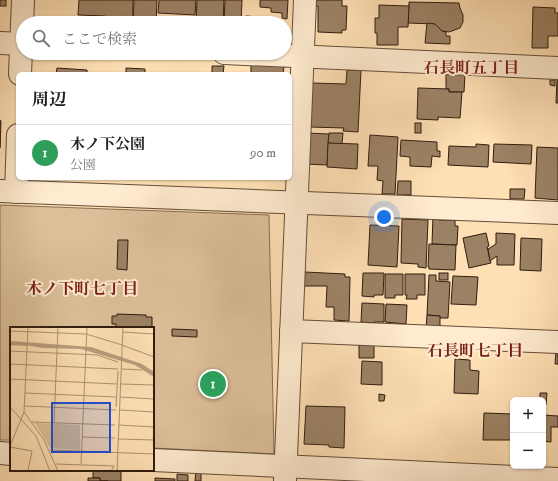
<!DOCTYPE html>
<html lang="ja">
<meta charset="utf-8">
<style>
body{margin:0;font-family:"IM FELL DW Pica","Noto Serif JP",serif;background:#f6f6f6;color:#222}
.controls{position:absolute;right:12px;bottom:12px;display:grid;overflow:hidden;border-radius:6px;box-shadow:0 1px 3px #0004}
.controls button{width:36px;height:36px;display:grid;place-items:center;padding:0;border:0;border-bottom:1px solid #e0e0e0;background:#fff;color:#222;font:20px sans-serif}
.you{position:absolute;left:384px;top:217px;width:14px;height:14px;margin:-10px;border:3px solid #fff;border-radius:50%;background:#1a73e8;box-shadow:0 0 0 6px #1a73e833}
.badge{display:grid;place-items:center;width:26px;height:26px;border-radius:50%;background:#8f2418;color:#fff;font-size:13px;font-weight:700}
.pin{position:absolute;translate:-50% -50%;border:2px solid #fff;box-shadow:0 1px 4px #0006}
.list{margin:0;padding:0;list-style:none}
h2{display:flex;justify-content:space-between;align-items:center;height:52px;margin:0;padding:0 16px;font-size:17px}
h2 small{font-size:13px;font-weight:400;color:#767676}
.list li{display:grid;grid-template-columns:26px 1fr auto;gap:12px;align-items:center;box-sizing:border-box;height:56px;padding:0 16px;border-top:1px solid #e0e0e0}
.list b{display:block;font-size:15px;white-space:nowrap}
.list p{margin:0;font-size:13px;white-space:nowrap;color:#767676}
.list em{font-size:13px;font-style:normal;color:#767676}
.icon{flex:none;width:22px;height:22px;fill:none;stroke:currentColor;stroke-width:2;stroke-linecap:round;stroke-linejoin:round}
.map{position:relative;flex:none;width:558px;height:481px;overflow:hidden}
.search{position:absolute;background:#fff;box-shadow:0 1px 3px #0004;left:16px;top:16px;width:276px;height:44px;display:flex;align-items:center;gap:10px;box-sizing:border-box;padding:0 14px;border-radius:22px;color:#767676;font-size:15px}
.panel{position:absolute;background:#fff;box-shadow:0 1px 3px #0004;left:16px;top:72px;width:276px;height:108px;border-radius:6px}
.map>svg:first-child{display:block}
.green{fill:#dcbf99;stroke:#866e54}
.building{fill:#9c8265;stroke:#311c0f}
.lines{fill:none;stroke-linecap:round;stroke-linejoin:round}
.minor-casing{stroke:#644d38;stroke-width:24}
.minor{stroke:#ffebcf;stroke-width:22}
.labels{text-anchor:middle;stroke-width:4;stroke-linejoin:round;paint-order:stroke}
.neighbourhood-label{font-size:16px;font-weight:bold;fill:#7a1f14;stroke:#ffebcf}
.inset-river{fill:none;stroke:#b99d7d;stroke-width:2}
.inset-road{fill:none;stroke:#ad9273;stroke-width:1}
.view{fill:#1d4ed8;fill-opacity:0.15;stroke:#1d4ed8;stroke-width:2}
.inset-edge{fill:none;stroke:#311c0f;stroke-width:2}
</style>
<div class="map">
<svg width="558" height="481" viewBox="0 0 558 481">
<rect width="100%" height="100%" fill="#ffe0b5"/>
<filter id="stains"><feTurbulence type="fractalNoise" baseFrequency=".005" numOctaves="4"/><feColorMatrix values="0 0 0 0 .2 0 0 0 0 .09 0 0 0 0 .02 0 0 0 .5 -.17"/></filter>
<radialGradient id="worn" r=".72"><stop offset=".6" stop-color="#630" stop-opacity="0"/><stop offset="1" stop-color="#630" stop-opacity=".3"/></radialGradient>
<polygon class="green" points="0,205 269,215 274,454 153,448 153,328 11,328 11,440 0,440"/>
<g class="building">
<rect x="0" y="0" width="6" height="6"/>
<polygon points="79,0 133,0 133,18 121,18 120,23 105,23 105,16 78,15"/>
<polygon points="134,0 157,0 156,23 133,23"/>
<polygon points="159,0 196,0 195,15 158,13"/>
<polygon points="197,0 224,0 223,23 196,23"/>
<polygon points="225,0 242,0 241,23 224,23"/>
<polygon points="260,0 288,0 287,19 282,18 282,13 271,12 271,8 260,7"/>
<polygon points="315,0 342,0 342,6 347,6 346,30 342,30 342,33 318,32 318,6 315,6"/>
<polygon points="409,2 459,3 460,8 463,15 463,22 460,28 449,32 442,31 435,24 408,23"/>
<polygon points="379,5 409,6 408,27 398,27 398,45 377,45 377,33 375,33 375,18 379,18"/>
<polygon points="533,7 555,8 555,13 558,13 558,36 548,36 548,48 532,48"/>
<polygon points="246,16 259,17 259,23 245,23"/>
<polygon points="260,18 279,19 279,21 283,22 283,23 259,23"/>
<polygon points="427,23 435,24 442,31 446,32 446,36 450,36 450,44 425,43"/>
<polygon points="251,64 284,66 283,74 251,74"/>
<polygon points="212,66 224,66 223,74 212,74"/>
<polygon points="57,68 87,70 87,74 56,74"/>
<polygon points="126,68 145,69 145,74 126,74"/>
<polygon points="347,70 361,70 358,132 343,131 344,128 310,127 312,83 346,84"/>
<polygon points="446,74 465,74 464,92 449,92 449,89 446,89"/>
<polygon points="557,79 558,79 558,103 556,103"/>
<polygon points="550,80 555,80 555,86 550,85"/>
<polygon points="418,88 449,89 449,92 462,92 460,118 438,117 438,120 417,119"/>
<polygon points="0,120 1,121 0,148"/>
<rect x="415" y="123" width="6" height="10"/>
<polygon points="307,133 329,134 327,165 305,164"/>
<polygon points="329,133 343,133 342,144 328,143"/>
<polygon points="370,135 398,137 395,194 382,194 383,181 377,180 378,166 368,166"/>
<polygon points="401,140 437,142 437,151 440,151 440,157 432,156 431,167 410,166 410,157 400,156"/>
<polygon points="328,143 358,144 357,169 327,167"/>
<polygon points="476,144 489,145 488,167 448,165 449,146 476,147"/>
<polygon points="494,144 532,145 531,164 493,162"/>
<polygon points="537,147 558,148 558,200 535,198"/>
<polygon points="398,181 411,181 411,195 397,195"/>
<polygon points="510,189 525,189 524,199 510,199"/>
<polygon points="433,216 439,217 439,220 455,220 455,226 458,226 457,245 432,244"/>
<polygon points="402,219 428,220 426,268 418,267 418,264 401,263"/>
<polygon points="370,225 399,226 397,267 368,265"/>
<polygon points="486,233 489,246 487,247 491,263 469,268 463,238"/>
<polygon points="496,233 515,234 514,265 497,265 497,256 490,261 488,249 496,244"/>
<polygon points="521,238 542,239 541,271 520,270"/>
<polygon points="118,240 128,240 127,270 117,269"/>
<polygon points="429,244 456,245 455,270 429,269 429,267 428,267"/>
<polygon points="305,272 345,274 345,277 350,277 349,321 334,320 334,307 326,307 327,286 304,286"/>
<polygon points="363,273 384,273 383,295 374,295 374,297 362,296"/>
<rect x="439" y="273" width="9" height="7"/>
<polygon points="385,274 403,274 403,295 395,295 395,298 385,298"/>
<polygon points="405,274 425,274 425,295 417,295 417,299 406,299 407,295 405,295"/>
<polygon points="429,275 436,275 436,281 450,282 448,318 440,318 440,316 427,315"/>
<polygon points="453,276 478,277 476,305 451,304"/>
<polygon points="362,303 384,304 384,322 374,322 374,323 361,322"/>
<polygon points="386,304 407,305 406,324 385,322"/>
<polygon points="117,314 146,315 146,317 152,317 152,327 146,327 145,328 116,327 116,324 112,324 112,316 117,316"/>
<polygon points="427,315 440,316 440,329 426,328"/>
<polygon points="172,329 197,330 197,337 172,336"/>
<polygon points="359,344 374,345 374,358 359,358"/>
<polygon points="556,352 558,352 558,364 555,364"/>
<polygon points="455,359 470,360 470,370 479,371 478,394 454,393"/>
<polygon points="362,361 382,362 382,385 361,384"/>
<polygon points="540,393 547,393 546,405 543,405 543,400 540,400"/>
<polygon points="379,394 385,395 384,401 379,401"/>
<polygon points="306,406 345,407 344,448 329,447 329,445 304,444"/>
<polygon points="484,413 513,414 513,440 483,440"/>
<polygon points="543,415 558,416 558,427 551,427 551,442 543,441"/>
<polygon points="93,470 121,470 121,481 100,481 100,478 93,478"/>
<polygon points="196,470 201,470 201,481 195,481"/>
<polygon points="177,474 188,475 188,481 177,481"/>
<polygon points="88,478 100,478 100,481 108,481 88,481"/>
<polygon points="155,478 175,479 175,481 155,481"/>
</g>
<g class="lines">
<g class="minor-casing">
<g id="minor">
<polyline points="0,43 23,44"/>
<polyline points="224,53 558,68"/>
<polyline points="20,74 23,0"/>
<polyline points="0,191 558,213"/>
<polyline points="16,192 18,135"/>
<polyline points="291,331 558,342"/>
<polyline points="0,453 11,454"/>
<polyline points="153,460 558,479"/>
<polyline points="285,481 305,0"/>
</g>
</g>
<use href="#minor" class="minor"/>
</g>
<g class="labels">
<g class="neighbourhood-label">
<text x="471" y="73">石長町五丁目</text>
<text x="82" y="294">木ノ下町七丁目</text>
<text x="475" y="356">石長町七丁目</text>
</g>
</g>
<g transform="translate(10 327)">
<rect width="144" height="144" fill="#ffe0b5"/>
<path d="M25,96l45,2v25l-30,-2z" fill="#dcbf99"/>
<path d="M0,14l81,6 51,17 12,8v5l-19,-12 -54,-16 -38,-1 -25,-4 -8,2z" fill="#b99d7d"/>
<path class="inset-river" d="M0,17l17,1"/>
<path class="inset-road" d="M0,4l76,3 33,10M113,5l31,2M109,17l35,13M0,24l87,4 21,7M0,37l108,5M112,42l20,1M0,52l107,5M111,57l33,1M15,66l91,4M110,70l34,2M15,79l91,4M0,80l26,29 14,35M106,80l2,-36M110,83l34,2M14,85l20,28 14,31M22,95l83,3M44,96l4,-96M109,98l35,2M72,110l33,1M108,112l36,1M0,119l14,-34 4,-85M0,120l22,4 -4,20M40,123l104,4M46,137l58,2 -3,5M71,137l6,-137M107,144l6,-144"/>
<path class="view" d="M42,76h58v49h-58z"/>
<rect width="144" height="144" class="inset-edge"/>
</g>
<rect width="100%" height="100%" filter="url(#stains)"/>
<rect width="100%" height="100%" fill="url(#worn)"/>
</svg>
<div class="controls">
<button>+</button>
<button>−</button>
</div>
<div class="you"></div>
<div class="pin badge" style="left:213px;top:384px;background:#2e9e5b">1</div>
<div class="search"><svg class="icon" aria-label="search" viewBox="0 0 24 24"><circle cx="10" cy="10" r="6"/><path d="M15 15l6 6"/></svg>ここで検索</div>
<section class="panel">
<h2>周辺<small></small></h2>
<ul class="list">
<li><span class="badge" style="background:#2e9e5b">1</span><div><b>木ノ下公園</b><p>公園</p></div><em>90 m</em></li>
</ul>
</section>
</div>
